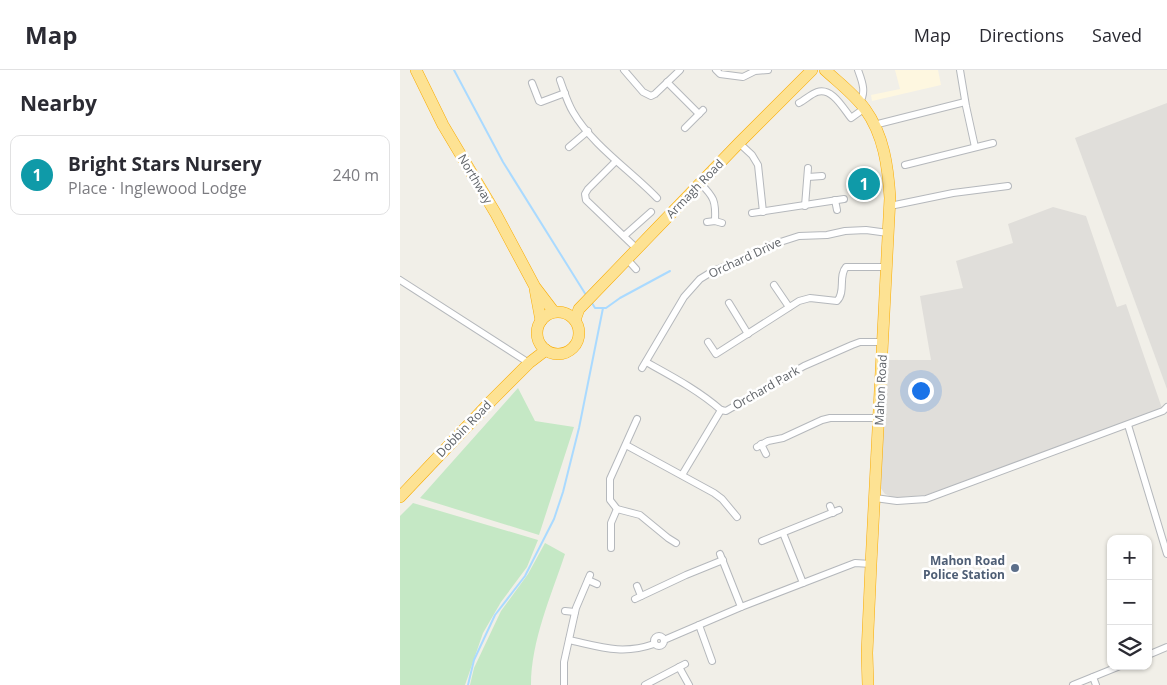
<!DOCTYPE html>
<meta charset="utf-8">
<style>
body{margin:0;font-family:"Open Sans",sans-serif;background:#f7f7f7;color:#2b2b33}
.controls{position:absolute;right:15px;bottom:15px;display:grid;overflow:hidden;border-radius:10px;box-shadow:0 1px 4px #0004}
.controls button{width:45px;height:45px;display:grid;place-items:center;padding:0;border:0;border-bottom:1px solid #e1e1e2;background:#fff;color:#2b2b33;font:25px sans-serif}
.you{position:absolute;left:520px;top:320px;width:18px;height:18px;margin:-12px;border:4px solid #fff;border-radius:50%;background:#1a73e8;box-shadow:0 0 0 8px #1a73e833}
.badge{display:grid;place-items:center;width:32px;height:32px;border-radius:50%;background:#db2777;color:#fff;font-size:16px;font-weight:700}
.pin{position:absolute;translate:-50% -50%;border:2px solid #fff;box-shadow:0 1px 5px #0006}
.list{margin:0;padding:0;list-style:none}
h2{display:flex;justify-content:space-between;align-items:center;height:65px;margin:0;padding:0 20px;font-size:21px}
h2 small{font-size:16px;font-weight:400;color:#7c7c81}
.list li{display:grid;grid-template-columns:32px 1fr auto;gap:15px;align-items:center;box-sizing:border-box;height:80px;margin:0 10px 10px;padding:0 10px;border:1px solid #e1e1e2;border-radius:10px}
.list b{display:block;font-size:19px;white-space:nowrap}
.list p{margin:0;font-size:16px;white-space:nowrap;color:#7c7c81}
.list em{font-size:16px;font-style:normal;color:#7c7c81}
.icon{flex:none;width:28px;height:28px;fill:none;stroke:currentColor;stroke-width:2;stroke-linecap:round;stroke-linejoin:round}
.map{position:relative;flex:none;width:767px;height:615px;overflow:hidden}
header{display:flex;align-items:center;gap:30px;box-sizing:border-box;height:70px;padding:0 25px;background:#fff;border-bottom:1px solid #e1e1e2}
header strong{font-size:24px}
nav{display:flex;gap:28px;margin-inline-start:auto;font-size:18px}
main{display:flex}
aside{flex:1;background:#fff}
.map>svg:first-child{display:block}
.commercial{fill:#fef7e0}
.industrial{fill:#e0deda}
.green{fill:#c5e8c5}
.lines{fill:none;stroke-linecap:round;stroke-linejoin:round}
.stream{stroke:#aadaff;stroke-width:2}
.street-casing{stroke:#b5b8bc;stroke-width:8}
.highway-casing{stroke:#f9ab00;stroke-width:12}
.street{stroke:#fff;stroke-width:6}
.highway{stroke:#fde293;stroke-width:11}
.service-dot{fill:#5c6f8a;stroke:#fff;stroke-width:2}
.labels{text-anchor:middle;stroke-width:5;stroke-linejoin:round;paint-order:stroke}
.street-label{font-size:12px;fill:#5f6368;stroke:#fff}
.service-label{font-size:12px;font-weight:bold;fill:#4e5e75;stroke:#fff;text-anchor:end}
</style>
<header>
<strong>Map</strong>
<nav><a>Map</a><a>Directions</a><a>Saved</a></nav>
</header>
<main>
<aside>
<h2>Nearby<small></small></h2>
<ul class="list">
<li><span class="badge" style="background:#0f9aa8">1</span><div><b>Bright Stars Nursery</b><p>Place · Inglewood Lodge</p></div><em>240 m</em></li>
</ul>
</aside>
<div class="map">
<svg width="767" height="615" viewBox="0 0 767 615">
<rect width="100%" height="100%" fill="#f1efe8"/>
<polygon class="commercial" points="495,0 538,0 541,15 472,31 471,25 500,19"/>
<g class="industrial">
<polygon points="767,33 767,319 675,68"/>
<polygon points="653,137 686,146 717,237 726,234 763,341 526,425 503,427 492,427 485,424 480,417 479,405 489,290 531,290 520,226 563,218 556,191 613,173 608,154"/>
</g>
<g class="green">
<polygon points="118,318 135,351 174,357 139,465 20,428"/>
<polygon points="13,433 138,470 127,497 101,532 83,563 65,615 0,615 0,446"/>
<path d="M145,473l20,11c-14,42 -34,87 -34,131h-61l4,-17 27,-57 27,-37z"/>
</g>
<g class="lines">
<g class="stream">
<polyline points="54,0 103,92 186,225"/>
<polyline points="192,233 195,238 206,238 220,228 270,201"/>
<polyline points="68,615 74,590 95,545 125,506 154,449 163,422 179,358 203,238"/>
</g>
<g class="street-casing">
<g id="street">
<polyline points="224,0 243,22 251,26 255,24 280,0"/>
<polyline points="316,0 320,4 343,7 355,1 368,0"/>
<path d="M458,0c4,11 9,23 1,33"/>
<polyline points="560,0 566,36 575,77"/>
<path d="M160,10c4,11 7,22 13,32 19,33 58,59 84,86"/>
<polyline points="267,12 299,44"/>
<polyline points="132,13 139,31 141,32 165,23"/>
<path d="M399,33c6,-3 12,-9 18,-11 15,-5 26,16 34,26l14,-10"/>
<polyline points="474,55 565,32"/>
<polyline points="285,58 303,40"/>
<polyline points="339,73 352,85 358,95 363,142"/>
<polyline points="169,77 188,61"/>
<polyline points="216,91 188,119 185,124 186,130 236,178"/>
<polyline points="505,95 593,73"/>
<polyline points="408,107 422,106"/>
<path d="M300,113c14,14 16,18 15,38"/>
<polyline points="435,130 437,140"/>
<polyline points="405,136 408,98"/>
<polyline points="490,136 553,123 608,116"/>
<polyline points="352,143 444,129"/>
<polyline points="307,152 315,151 322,153"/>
<polyline points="224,166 251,142"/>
<polyline points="227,189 236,199"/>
<polyline points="0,210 129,293"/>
<polyline points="374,215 389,237"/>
<polyline points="329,233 348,264"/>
<path d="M308,272l8,12 83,-53 11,-3 27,3c9,-9 1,-25 9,-34h41"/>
<path d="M246,292c27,15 52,28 75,48"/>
<polyline points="242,298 284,227 300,209 313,201 345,189 371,175 399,166 427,165 445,161 466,160 488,163"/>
<polyline points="321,340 326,341 404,296 452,275 460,272 483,272"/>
<polyline points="237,349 210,409 210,430 217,439 240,445 268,468 276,473"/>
<polyline points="728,355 767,484"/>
<polyline points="361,374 366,384"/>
<polyline points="226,375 314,423 322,429 337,447"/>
<polyline points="357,377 368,371 383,368 422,350 430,348 479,348"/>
<polyline points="282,405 321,340"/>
<polyline points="475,428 497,431 526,429 763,341 767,337"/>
<polyline points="430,436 433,443"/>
<polyline points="383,463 403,513"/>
<polyline points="362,471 439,440"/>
<polyline points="211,478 211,453 217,439"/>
<polyline points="320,484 341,537"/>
<polyline points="188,510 197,514"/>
<polyline points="237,516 241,526"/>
<polyline points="235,529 286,505 323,490"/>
<polyline points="165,541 175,542"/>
<polyline points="299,555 312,591"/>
<circle cx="259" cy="571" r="5"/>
<path d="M169,570c32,7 53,15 85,4"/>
<polyline points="264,570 341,537 455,493 471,494"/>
<polyline points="748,585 767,577"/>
<polyline points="279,597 289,615"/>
<polyline points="693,607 696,615"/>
<polyline points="164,615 164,592 176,538 190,505"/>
<polyline points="245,615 285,594"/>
<polyline points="673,615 720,596"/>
</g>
</g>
<g class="highway-casing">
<g id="highway">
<polyline points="16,0 43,55 96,144 135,217 154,242"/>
<path d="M425,0c13,12 29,24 40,39 19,26 23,58 25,89l-19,366 -4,89 1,32"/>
<polyline points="135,219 141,251"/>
<circle cx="158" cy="263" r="21"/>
<polyline points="175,250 179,239 339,73 412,0"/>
<polyline points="0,427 91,331 129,293 146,280"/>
</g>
</g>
<use href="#street" class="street"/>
<use href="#highway" class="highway"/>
</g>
<circle class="service-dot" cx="615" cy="498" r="5"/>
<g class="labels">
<g class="street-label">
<text transform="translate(75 109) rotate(59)" y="4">Northway</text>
<text transform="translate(295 119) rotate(-46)" y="4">Armagh Road</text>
<text transform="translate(345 188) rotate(-25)" y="4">Orchard Drive</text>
<text transform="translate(366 318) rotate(-30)" y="4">Orchard Park</text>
<text transform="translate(481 320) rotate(-87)" y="4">Mahon Road</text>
<text transform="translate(64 359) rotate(-46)" y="4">Dobbin Road</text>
</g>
<g class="service-label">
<text x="605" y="495">Mahon Road<tspan x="605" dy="14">Police Station</tspan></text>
</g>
</g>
</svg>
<div class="controls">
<button>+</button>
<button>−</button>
<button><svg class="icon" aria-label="layers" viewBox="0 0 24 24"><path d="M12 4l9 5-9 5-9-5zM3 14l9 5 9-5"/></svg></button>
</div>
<div class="you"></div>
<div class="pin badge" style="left:464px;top:114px;background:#0f9aa8">1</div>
</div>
</main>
